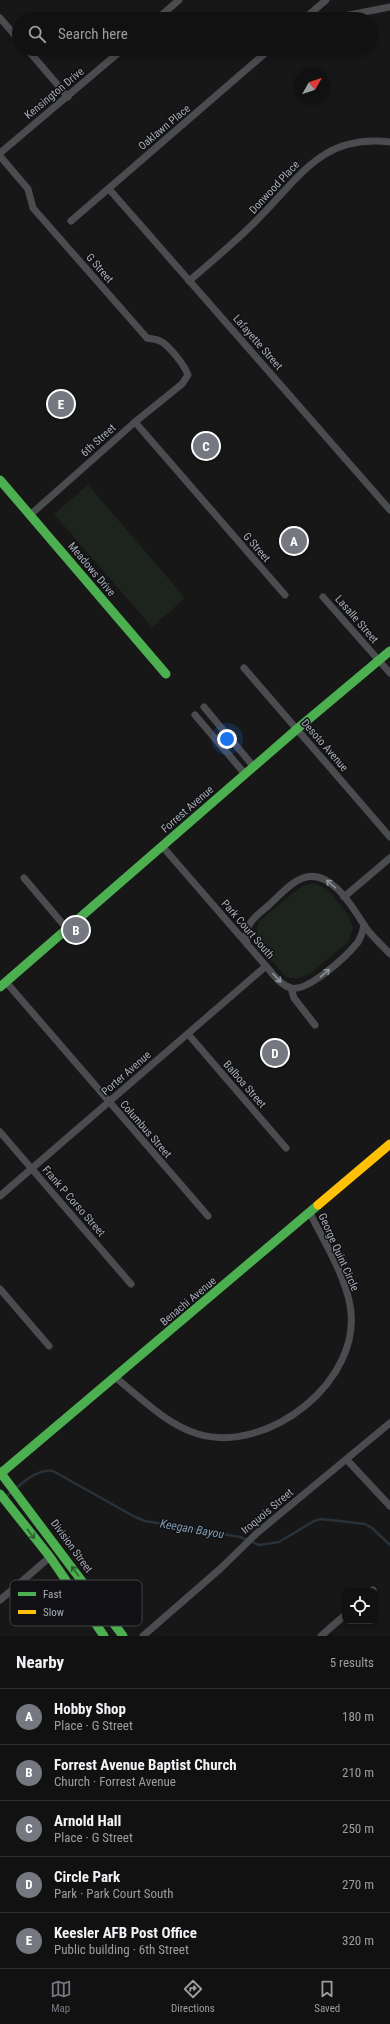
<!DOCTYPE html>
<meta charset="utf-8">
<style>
body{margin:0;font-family:"Roboto Condensed",sans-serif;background:#1a1a1a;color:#f1f3f6}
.controls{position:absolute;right:12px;bottom:12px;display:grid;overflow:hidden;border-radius:8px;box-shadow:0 2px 6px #0003}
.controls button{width:36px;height:36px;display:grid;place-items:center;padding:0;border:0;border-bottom:1px solid #303131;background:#111;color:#f1f3f6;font:20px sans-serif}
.compass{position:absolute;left:294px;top:68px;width:36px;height:36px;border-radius:50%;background:#111;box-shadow:0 2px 6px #0003;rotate:50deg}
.you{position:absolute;left:227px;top:739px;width:14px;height:14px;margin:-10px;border:3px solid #fff;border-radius:50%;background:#1a73e8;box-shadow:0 0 0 6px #1a73e833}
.badge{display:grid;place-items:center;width:26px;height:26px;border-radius:50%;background:#757880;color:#fff;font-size:13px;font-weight:700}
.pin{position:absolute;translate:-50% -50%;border:2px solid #fff;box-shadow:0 1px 4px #0006}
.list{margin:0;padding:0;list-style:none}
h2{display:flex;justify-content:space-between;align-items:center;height:52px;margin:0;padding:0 16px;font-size:17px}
h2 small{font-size:13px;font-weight:400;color:#9c9d9f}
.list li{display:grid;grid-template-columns:26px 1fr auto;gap:12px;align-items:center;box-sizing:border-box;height:56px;padding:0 16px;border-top:1px solid #303131}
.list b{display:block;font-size:15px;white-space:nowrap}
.list p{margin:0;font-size:13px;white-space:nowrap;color:#9c9d9f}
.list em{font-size:13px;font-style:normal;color:#9c9d9f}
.icon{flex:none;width:22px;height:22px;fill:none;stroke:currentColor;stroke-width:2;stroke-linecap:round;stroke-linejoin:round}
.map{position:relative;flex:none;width:390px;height:1636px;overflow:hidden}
.search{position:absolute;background:#111;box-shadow:0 2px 6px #0003;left:12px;right:12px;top:12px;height:44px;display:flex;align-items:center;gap:10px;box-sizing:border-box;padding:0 14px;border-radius:22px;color:#9c9d9f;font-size:15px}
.sheet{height:332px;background:#111}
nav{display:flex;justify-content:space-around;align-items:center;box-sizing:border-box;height:56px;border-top:1px solid #303131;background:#111;font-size:11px;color:#9c9d9f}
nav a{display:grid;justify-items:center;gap:2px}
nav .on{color:#757880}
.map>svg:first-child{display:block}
.green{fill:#1d241e}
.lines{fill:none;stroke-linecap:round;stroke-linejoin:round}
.stream{stroke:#2a3239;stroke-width:2.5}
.street{stroke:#4b4c50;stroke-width:7}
.fast{stroke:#4caf50;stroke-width:9}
.slow{stroke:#ffc107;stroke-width:9}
.oneway{stroke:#8c9099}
.oneway2{stroke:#2e6032}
.labels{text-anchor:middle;stroke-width:3;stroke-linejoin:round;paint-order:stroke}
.street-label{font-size:11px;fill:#a8adb8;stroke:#111113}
.water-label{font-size:12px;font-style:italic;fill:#7f9bb3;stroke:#111113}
.key{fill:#111113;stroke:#3e4045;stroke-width:1}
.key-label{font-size:11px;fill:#a8adb8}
</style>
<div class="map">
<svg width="390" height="1636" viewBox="0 0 390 1636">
<rect width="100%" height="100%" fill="#171717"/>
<g class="green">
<polygon points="88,485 185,598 152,627 54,514"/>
<polygon points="314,883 327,889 348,914 353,928 348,942 310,974 297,979 286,977 260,947 256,936 259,921 302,886"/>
</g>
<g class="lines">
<path class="stream" d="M5,1497c14,-10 30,-29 48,-26l82,46 10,4 95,16 19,8 20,-3 35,-21 7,-2 19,2 25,3 7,4 18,17"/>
<g class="street">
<polyline points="0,18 19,40"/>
<polyline points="157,19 179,0"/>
<polyline points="304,19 326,0"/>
<polyline points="329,19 390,7"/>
<polyline points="27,49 68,97"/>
<polyline points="0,153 123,49"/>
<path d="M0,156l28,33 5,19 114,130c4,1 9,1 13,3 9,4 25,25 28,34l-6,9 -47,38 -105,93"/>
<polyline points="109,189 390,510"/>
<polyline points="71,221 270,49"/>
<path d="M189,281c22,-19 45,-38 66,-59 44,-43 65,-88 135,-80"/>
<polyline points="135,422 285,595"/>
<polyline points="323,597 390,673"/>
<polyline points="244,668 390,837"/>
<polyline points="204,707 254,767"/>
<polyline points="195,715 245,774"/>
<path d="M162,846l104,120c7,8 14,19 25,22 17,4 56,-32 67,-46 3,-5 5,-11 6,-17"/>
<polyline points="24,878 68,930"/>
<polyline points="344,897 390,858"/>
<path d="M247,944c-4,-20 9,-28 22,-39 10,-9 22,-23 34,-27 27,-10 49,28 61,47 6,10 18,20 26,29"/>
<polyline points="6,982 208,1216"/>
<polyline points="291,988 294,998 315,1025"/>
<polyline points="188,1034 286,1148"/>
<polyline points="0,1132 131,1284"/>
<polyline points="0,1196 266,966"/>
<polyline points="0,1289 49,1346"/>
<path d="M116,1378c25,20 51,47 82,56 70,21 166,-54 152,-129 -6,-32 -26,-63 -40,-92"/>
<polyline points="347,1460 390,1506"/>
<polyline points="372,1591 373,1590"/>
<polyline points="0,1600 50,1557"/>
<polyline points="143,1636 220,1569 257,1533 390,1423"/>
<polyline points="321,1636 345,1615"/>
</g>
<g class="fast">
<polyline points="0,480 166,674"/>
<polyline points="0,987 297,729 390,651"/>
<polyline points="0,1472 123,1636"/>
<polyline points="0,1474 318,1205"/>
<polyline points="0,1494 50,1557 104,1636"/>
</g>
<polyline class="slow" points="318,1205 390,1144"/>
</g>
<defs><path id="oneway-shaft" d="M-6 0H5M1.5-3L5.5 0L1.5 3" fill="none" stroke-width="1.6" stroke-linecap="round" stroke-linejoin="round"/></defs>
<g class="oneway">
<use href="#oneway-shaft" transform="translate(331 884) rotate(-141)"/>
<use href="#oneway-shaft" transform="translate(325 973) rotate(-40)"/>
<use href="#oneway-shaft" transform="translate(277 978) rotate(47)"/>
</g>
<g class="oneway2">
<use href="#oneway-shaft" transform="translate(31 1534) rotate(52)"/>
<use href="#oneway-shaft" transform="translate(75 1571) rotate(-126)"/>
</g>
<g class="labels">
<g class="street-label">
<text transform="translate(54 93) rotate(-40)" y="4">Kensington Drive</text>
<text transform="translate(164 127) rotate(-40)" y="4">Oaklawn Place</text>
<text transform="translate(274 187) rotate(-47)" y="4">Donwood Place</text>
<text transform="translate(100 268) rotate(49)" y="4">G Street</text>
<text transform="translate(258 342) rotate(49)" y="4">Lafayette Street</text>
<text transform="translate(98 440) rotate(-42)" y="4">6th Street</text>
<text transform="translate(257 547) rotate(49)" y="4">G Street</text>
<text transform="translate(92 569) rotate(50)" y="4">Meadows Drive</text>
<text transform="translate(357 619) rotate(49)" y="4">Lasalle Street</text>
<text transform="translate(325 745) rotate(49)" y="4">Desoto Avenue</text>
<text transform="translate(187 809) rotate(-41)" y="4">Forrest Avenue</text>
<text transform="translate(248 929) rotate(49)" y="4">Park Court South</text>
<text transform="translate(126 1073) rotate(-41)" y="4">Porter Avenue</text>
<text transform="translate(245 1084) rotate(49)" y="4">Balboa Street</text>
<text transform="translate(146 1129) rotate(49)" y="4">Columbus Street</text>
<text transform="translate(74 1201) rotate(49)" y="4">Frank P Corso Street</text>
<text transform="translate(339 1252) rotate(66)" y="4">George Quint Circle</text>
<text transform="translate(188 1301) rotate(-40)" y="4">Benachi Avenue</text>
<text transform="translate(267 1511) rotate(-40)" y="4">Iroquois Street</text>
<text transform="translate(72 1546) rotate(54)" y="4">Division Street</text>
</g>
<g class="water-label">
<text transform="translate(192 1529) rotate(10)" y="4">Keegan Bayou</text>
</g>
</g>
<rect x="10" y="1580" width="132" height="46" rx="6" class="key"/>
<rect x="18" y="1592" width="18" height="4" fill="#4caf50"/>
<rect x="18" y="1610" width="18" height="4" fill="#ffc107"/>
<g class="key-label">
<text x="43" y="1598">Fast</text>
<text x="43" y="1616">Slow</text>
</g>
</svg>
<div class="controls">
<button><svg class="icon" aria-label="locate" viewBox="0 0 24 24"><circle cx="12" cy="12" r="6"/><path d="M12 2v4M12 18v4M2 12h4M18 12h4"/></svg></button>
</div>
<svg class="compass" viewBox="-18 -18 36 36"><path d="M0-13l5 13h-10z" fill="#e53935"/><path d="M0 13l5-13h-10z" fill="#9c9d9f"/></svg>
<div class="you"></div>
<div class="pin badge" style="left:294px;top:541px">A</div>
<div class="pin badge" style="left:76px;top:930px">B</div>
<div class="pin badge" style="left:206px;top:446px">C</div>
<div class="pin badge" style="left:275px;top:1053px">D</div>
<div class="pin badge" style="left:61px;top:404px">E</div>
<div class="search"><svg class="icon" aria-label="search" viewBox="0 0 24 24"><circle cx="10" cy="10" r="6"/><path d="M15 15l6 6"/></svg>Search here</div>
</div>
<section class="sheet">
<h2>Nearby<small>5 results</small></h2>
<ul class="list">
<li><span class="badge">A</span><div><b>Hobby Shop</b><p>Place · G Street</p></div><em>180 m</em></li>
<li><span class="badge">B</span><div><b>Forrest Avenue Baptist Church</b><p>Church · Forrest Avenue</p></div><em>210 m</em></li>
<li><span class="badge">C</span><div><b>Arnold Hall</b><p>Place · G Street</p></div><em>250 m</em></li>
<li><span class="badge">D</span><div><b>Circle Park</b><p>Park · Park Court South</p></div><em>270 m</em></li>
<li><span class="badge">E</span><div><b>Keesler AFB Post Office</b><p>Public building · 6th Street</p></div><em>320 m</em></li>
</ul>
</section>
<nav>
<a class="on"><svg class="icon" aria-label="map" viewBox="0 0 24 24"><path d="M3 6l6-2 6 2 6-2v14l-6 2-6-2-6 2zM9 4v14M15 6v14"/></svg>Map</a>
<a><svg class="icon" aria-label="directions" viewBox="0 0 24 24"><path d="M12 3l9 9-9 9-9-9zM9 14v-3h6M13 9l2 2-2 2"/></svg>Directions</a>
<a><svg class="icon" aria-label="saved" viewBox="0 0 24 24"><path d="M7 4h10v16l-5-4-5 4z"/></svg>Saved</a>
</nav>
